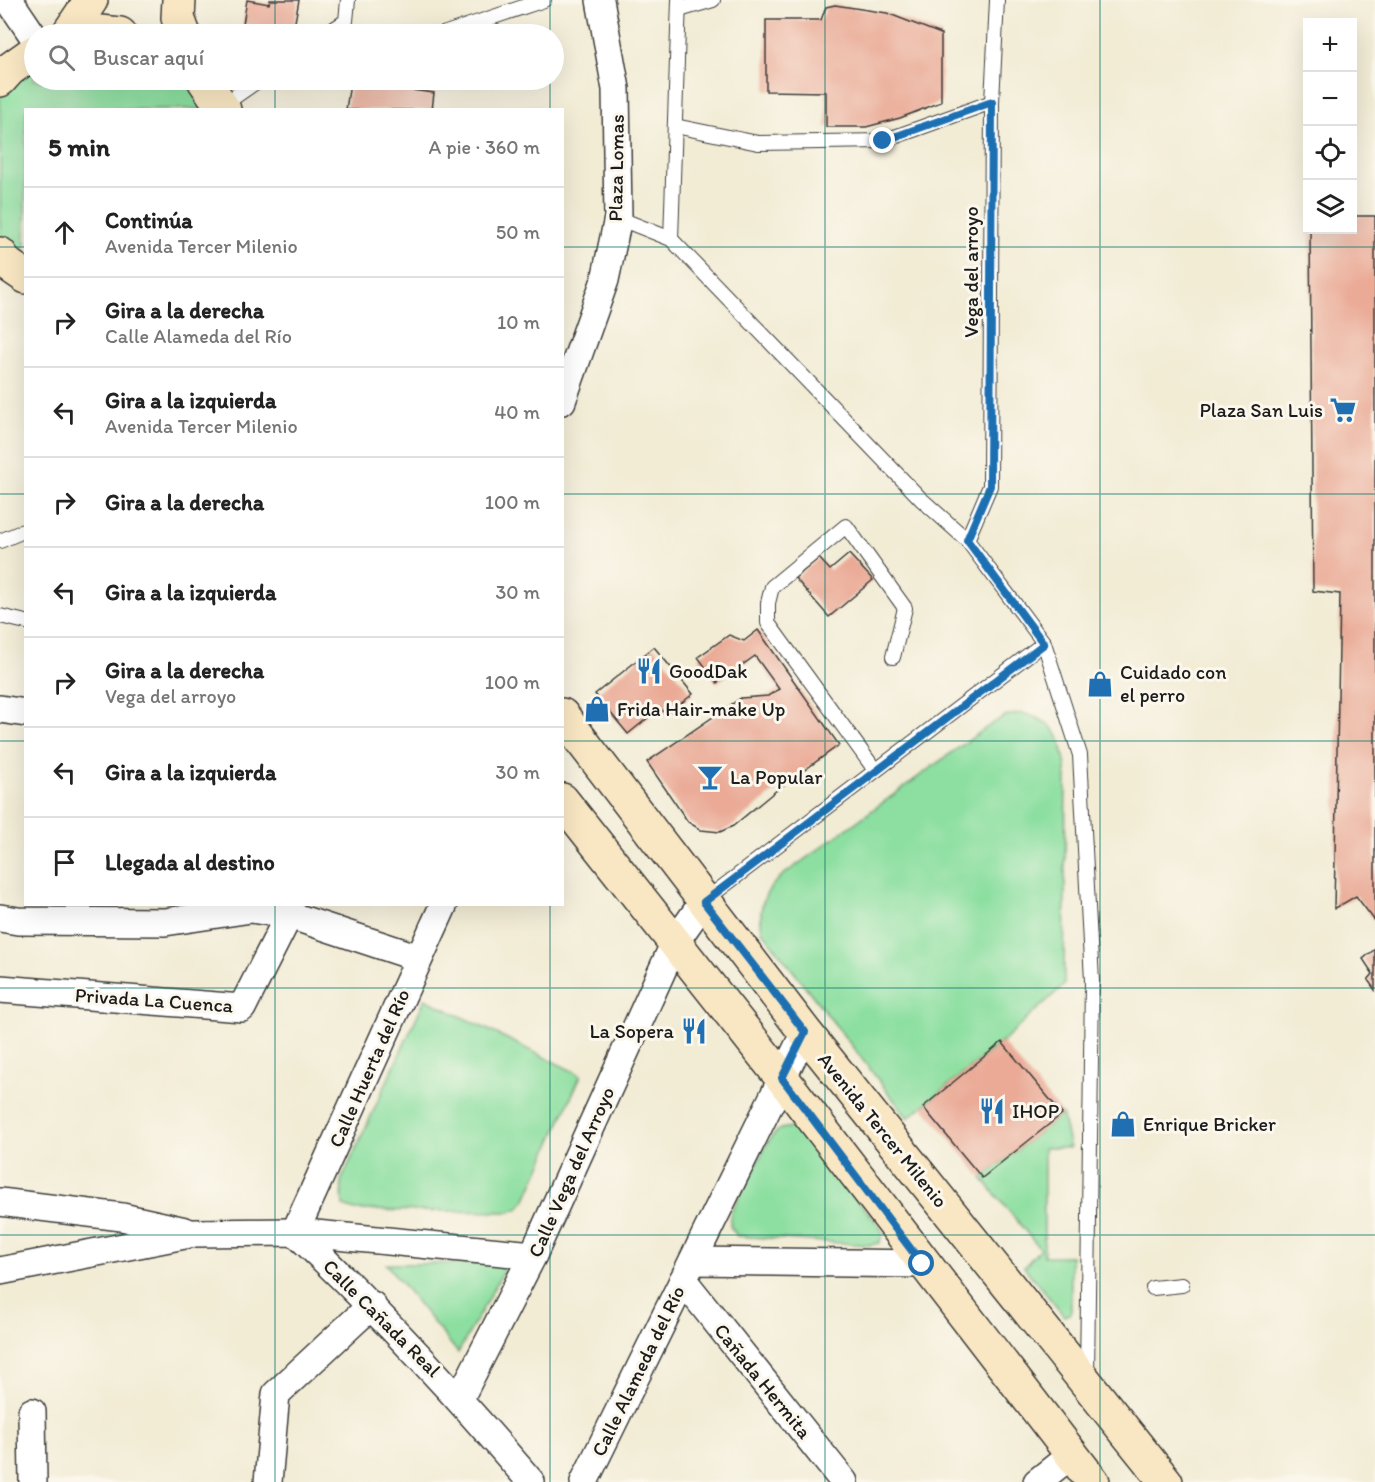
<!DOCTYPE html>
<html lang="es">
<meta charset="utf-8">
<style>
body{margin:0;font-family:Itim,sans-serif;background:#f2f2f2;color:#222}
.controls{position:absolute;right:18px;top:18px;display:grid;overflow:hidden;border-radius:0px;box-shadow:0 6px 24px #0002}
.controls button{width:54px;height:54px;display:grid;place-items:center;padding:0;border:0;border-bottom:2px solid #e0e0e0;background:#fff;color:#222;font:30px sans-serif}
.stop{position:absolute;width:18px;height:18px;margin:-14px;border:4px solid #1f6fb2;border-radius:50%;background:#fff}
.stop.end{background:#1f6fb2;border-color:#fff;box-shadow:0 2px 6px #0008}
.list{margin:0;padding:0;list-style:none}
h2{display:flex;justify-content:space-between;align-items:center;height:78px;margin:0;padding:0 24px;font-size:26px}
h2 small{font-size:20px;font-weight:400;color:#767676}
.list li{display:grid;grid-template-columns:39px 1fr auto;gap:18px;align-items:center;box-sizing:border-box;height:90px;padding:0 24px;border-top:2px solid #e0e0e0}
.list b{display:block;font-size:22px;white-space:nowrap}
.list p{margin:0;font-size:20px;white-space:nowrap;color:#767676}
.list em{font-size:20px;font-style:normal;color:#767676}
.icon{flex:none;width:33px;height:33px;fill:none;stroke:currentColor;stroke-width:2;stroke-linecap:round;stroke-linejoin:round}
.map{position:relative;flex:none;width:1375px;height:1482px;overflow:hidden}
.search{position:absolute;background:#fff;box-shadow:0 6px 24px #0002;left:24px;top:24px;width:540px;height:66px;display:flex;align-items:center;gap:15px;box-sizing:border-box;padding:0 21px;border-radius:33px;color:#767676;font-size:22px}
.panel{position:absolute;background:#fff;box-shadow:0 6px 24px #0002;left:24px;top:108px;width:540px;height:798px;border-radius:0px}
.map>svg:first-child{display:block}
.green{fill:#8cdfa0;stroke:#547e5e;stroke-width:1.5}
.building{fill:#eaaa96}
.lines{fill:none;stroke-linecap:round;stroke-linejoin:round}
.lane-casing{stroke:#3c3b38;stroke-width:16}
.street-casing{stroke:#3c3b38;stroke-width:30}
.secondary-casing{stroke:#3c3b38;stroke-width:36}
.lane{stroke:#fff;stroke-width:14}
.street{stroke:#fff;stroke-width:27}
.secondary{stroke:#f9e7c3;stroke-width:33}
.route{stroke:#1f6fb2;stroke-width:8}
.grid{fill:none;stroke:#0f766e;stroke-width:1.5;stroke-opacity:0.55}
.labels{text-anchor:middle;stroke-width:6;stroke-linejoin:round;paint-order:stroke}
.street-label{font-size:20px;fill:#1c1c1c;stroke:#fbf7ec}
.poi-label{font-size:20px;fill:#1c1c1c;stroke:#fbf7ec;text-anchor:start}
</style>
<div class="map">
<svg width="1375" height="1482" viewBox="0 0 1375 1482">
<rect width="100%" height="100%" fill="#fbf7ec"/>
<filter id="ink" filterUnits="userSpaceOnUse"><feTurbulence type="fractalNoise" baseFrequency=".0167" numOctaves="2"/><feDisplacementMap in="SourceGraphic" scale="12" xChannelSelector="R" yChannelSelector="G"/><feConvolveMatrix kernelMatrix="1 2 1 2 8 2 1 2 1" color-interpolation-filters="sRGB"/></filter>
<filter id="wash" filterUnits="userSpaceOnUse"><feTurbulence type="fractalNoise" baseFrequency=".008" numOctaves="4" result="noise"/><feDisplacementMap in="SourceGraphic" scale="24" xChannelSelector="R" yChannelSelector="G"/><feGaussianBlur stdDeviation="1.35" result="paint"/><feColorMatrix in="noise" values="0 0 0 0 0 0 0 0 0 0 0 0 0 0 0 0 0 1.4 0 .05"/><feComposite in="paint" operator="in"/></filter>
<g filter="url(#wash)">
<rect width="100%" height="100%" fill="#f2ecd5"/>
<g class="green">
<polygon points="34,62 34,80 196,80 219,109 26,110 25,263 0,239 0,92"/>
<path d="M1022,713c34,9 38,20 44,54l-2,218 -62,57 -94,76 -146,-187c-4,-24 2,-41 21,-56l204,-148 18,-11z"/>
<polygon points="425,999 581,1075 526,1199 519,1208 510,1212 355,1210 343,1206 341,1181"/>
<polygon points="1062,1114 1070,1148 1044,1148 1044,1256 1071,1256 1071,1313 1064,1316 1024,1267 1040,1249 982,1178"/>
<polygon points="792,1127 800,1133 879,1225 883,1234 879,1243 869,1245 737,1236 730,1226 731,1212 771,1137 780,1129"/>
<polygon points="508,1263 458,1353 386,1264"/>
</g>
<g id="blocks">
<g class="building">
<polygon points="247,0 269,4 270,0 299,0 293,33 243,24"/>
<polygon points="835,5 887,13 941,34 941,102 900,118 866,127 826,127 826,92 766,91 766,20 821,20 826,7"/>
<polygon points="354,80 391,80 390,87 434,93 432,110 346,110 350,83"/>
<polygon points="1352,216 1375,216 1375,921 1356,896 1334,909 1340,594 1313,591 1310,230 1352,230"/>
<polygon points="849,554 873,580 829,617 795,578 819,558 830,570"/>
<polygon points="758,630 839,745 773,793 733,826 720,832 701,830 688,822 647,762 741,698 768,696 779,689 755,656 717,683 698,657 729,635 744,641"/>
<polygon points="654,647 693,694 666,715 660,708 628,734 595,694"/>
<polygon points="1375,949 1375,990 1368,980 1373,974 1363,959"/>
<polygon points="1002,1042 1062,1114 982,1178 923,1107"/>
</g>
</g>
</g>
<g filter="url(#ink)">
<use href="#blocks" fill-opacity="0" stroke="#3c3b38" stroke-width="1.5"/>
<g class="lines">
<g class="lane-casing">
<g id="lane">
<polyline points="679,10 713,0"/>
<polyline points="326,34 346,21 348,0"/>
<polyline points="443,34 544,0"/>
<polyline points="223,105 259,80"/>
<polyline points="675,126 758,143 883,141 992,102"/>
<polyline points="618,218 671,239 921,499 967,540 1044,643 1080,755 1092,981 1087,1375"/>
<polyline points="671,239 679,0"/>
<polyline points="967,540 990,486 992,102 997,0"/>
<polyline points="0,541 26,530"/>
<polyline points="0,616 26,622"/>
<polyline points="875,770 768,623 768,603 772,587 846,526 905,608 893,657"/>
<polyline points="704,901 1044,643"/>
<polyline points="1153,1288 1182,1285"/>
</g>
</g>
<g class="street-casing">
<g id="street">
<polyline points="9,0 34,37"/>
<polyline points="562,401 605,280 618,218 616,89 600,0"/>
<polyline points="0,709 26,713"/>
<polyline points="0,918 18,921 165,922 251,909 289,915 419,958"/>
<polyline points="0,989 242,1008 289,915"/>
<polyline points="0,1202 122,1217 185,1231"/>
<polyline points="295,1232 444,904"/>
<path d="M295,1232c84,79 161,162 236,250"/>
<polyline points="693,1261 923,1264"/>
<polyline points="0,1271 195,1233 295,1232 533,1255"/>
<polyline points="683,1280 844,1482"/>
<polyline points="460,1398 533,1255 675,942 704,901"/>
<polyline points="32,1412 33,1482"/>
<polyline points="268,1482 276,1394 372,1305"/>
<polyline points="584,1482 805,1032"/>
<polyline points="1037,1482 1071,1455"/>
</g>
</g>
<g class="secondary-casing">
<g id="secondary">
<polyline points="179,0 178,18 184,34"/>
<polyline points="68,34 91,0"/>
<polyline points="85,34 100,32 120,34"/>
<polyline points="0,80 10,69 34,52"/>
<polyline points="204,80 224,110"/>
<polyline points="0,254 7,264 26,277"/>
<polyline points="562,715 805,1032 1166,1482"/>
<polyline points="562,800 782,1078 1093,1482"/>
</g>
</g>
<use href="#lane" class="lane"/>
<use href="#street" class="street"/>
<use href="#secondary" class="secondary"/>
</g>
</g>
<g class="lines" filter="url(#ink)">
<polyline class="route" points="883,141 992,102 990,486 967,540 1044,644 704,902 805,1032 782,1078 922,1264"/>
</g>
<path class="grid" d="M275,0v34M550,0v34M825,0v1482M1100,0v1482M275,80v30M550,80v30M0,247h26M562,247h813M0,494h26M562,494h813M0,741h26M562,741h813M275,904v578M550,904v578M0,988h1375M0,1235h1375"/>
<defs>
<g id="supermarket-bare" transform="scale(2.07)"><path d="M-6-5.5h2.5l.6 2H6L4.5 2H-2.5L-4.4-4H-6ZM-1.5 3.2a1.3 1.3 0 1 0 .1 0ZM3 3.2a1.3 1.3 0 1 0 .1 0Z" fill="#1f6fb2" stroke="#fbf7ec" stroke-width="2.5" paint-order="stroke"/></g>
<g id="restaurant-bare" transform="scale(2.07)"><path d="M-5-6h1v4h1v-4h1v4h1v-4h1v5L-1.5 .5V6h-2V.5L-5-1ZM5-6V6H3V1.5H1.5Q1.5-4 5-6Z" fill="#1f6fb2" stroke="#fbf7ec" stroke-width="2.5" paint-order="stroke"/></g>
<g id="shop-bare" transform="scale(2.07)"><path d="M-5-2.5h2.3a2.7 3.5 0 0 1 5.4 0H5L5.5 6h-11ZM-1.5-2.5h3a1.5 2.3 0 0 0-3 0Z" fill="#1f6fb2" stroke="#fbf7ec" stroke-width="2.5" paint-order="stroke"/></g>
<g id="bar-bare" transform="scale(2.07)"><path d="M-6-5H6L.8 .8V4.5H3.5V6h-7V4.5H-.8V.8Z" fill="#1f6fb2" stroke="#fbf7ec" stroke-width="2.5" paint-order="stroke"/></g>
</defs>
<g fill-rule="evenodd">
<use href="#supermarket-bare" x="1343" y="410"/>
<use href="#restaurant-bare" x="649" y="671"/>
<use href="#shop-bare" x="1100" y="684"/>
<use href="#shop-bare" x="597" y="709"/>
<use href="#bar-bare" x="710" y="777"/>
<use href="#restaurant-bare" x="694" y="1031"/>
<use href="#restaurant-bare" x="992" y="1111"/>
<use href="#shop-bare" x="1123" y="1124"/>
</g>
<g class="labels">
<g class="street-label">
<text transform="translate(616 168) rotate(-89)" y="7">Plaza Lomas</text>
<text transform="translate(971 272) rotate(-90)" y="7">Vega del arroyo</text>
<text transform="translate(154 1000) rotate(4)" y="7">Privada La Cuenca</text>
<text transform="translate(369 1068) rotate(-66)" y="7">Calle Huerta del Río</text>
<text transform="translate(883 1130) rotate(51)" y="7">Avenida Tercer Milenio</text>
<text transform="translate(571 1172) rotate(-66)" y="7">Calle Vega del Arroyo</text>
<text transform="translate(382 1318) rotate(45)" y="7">Calle Cañada Real</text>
<text transform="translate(638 1371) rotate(-64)" y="7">Calle Alameda del Río</text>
<text transform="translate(763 1381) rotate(51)" y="7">Cañada Hermita</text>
</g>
<g class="poi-label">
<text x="1323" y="417" text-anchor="end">Plaza San Luis</text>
<text x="669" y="678">GoodDak</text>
<text x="1120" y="679">Cuidado con<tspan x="1120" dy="23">el perro</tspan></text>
<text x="617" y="716">Frida Hair-make Up</text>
<text x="730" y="784">La Popular</text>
<text x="674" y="1038" text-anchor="end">La Sopera</text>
<text x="1012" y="1118">IHOP</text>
<text x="1143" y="1131">Enrique Bricker</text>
</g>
</g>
</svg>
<div class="controls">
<button>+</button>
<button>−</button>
<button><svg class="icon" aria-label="locate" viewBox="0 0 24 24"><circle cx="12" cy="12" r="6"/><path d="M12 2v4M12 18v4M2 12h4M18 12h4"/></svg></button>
<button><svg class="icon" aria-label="layers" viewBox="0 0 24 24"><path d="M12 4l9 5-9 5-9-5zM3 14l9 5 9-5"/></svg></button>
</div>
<div class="stop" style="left:922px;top:1264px"></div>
<div class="stop end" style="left:883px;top:141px"></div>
<div class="search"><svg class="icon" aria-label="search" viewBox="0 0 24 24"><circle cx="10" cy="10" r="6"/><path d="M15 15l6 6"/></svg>Buscar aquí</div>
<section class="panel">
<h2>5 min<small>A pie · 360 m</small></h2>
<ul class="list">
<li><svg class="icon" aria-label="ahead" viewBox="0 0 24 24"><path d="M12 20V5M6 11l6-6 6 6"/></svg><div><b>Continúa</b><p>Avenida Tercer Milenio</p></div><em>50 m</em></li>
<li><svg class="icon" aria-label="right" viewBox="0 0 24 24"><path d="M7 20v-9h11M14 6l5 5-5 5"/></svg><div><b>Gira a la derecha</b><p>Calle Alameda del Río</p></div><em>10 m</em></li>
<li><svg class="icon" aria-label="left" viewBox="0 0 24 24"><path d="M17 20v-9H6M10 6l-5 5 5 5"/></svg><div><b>Gira a la izquierda</b><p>Avenida Tercer Milenio</p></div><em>40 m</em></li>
<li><svg class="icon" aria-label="right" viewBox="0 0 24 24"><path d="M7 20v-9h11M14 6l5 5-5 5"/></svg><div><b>Gira a la derecha</b></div><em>100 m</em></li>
<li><svg class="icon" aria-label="left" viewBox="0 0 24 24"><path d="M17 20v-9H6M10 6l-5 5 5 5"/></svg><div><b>Gira a la izquierda</b></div><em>30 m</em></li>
<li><svg class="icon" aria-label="right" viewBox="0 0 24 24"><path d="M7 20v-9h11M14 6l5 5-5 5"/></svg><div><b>Gira a la derecha</b><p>Vega del arroyo</p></div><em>100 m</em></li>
<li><svg class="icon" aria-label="left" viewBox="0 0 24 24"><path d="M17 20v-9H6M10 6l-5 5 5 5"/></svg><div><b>Gira a la izquierda</b></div><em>30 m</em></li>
<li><svg class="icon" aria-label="arrive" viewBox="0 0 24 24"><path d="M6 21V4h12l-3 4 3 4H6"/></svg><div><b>Llegada al destino</b></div></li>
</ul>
</section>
</div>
